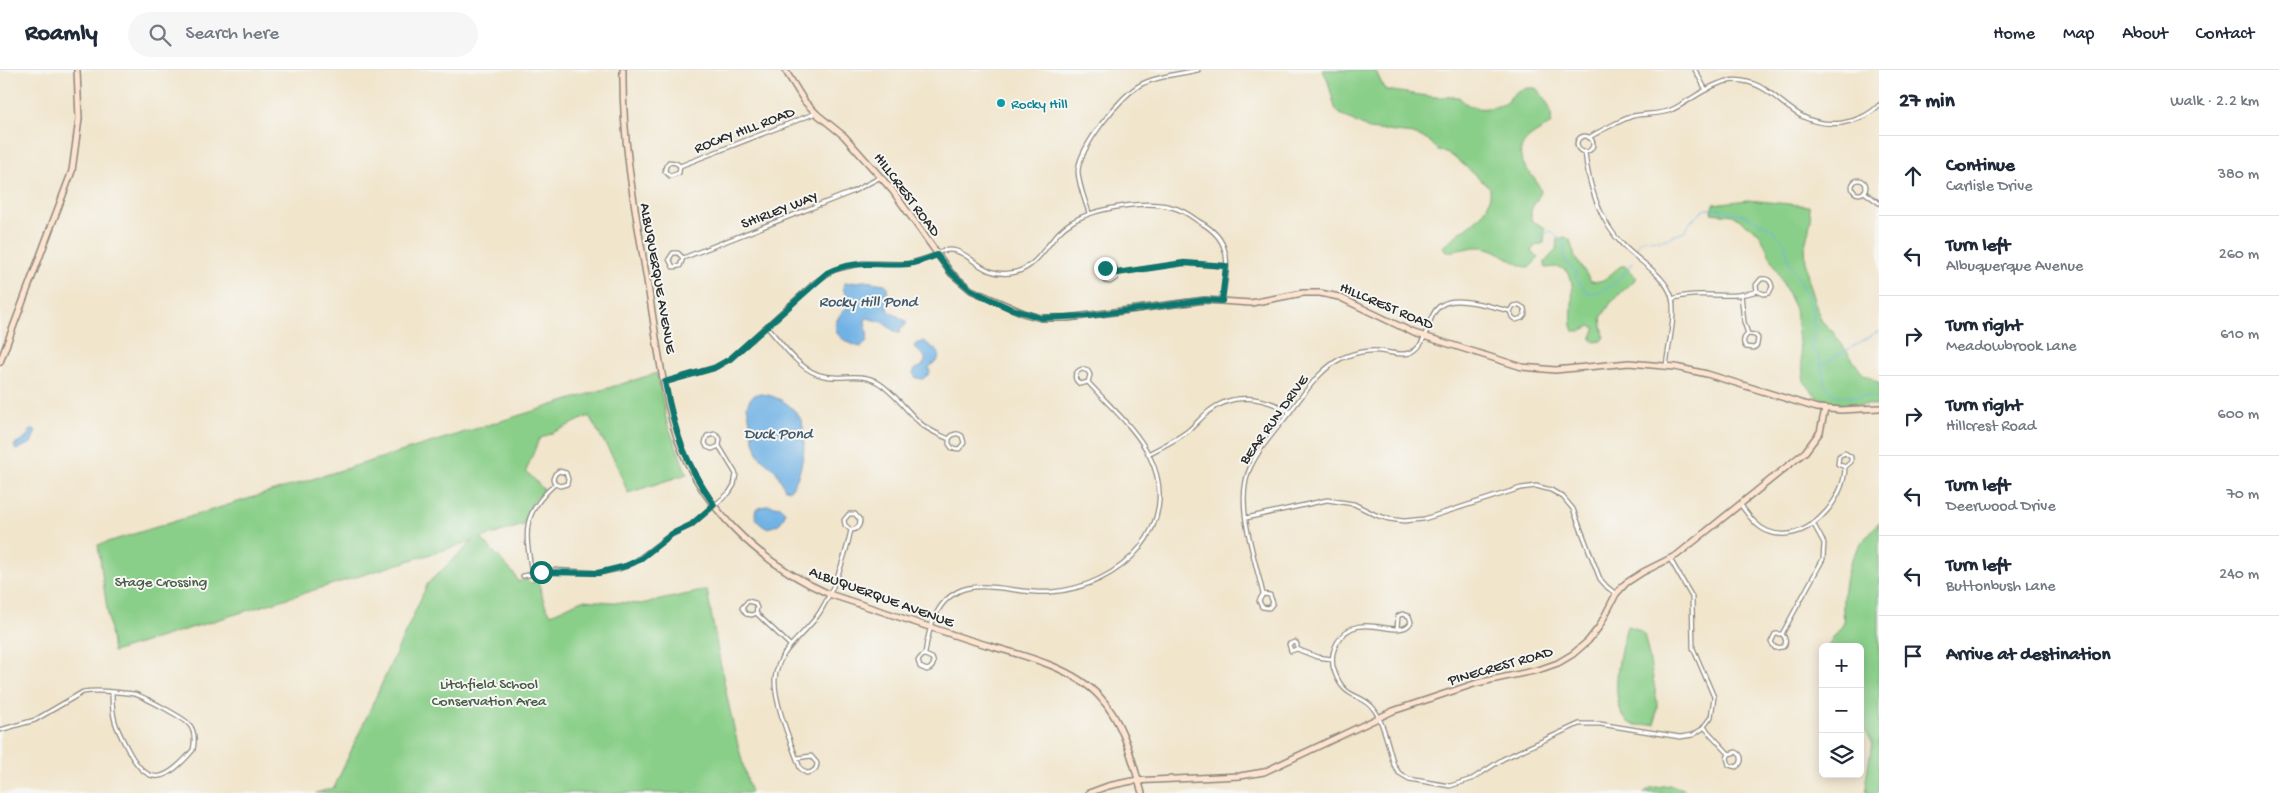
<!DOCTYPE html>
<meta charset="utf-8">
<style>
body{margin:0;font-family:"Gochi Hand",sans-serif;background:#f6f6f7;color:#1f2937}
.controls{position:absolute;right:15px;bottom:15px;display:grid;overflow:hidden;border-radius:8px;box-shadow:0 2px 12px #0003}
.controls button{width:45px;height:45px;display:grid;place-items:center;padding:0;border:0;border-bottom:1px solid #e0e1e3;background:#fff;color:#1f2937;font:25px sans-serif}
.stop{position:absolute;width:15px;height:15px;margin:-11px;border:4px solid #0f766e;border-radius:50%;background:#fff}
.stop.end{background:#0f766e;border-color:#fff;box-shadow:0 1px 5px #0008}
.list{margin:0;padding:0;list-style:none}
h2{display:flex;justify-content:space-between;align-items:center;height:65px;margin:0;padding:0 20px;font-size:21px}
h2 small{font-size:16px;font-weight:400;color:#747a83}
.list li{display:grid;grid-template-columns:32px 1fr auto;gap:15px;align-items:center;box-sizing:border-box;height:80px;padding:0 20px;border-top:1px solid #e0e1e3}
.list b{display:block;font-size:19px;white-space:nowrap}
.list p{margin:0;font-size:16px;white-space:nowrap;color:#747a83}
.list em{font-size:16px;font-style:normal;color:#747a83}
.icon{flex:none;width:28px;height:28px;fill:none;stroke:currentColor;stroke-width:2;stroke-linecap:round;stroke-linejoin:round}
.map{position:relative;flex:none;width:1879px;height:723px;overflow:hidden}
header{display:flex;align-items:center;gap:30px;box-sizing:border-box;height:70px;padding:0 25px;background:#fff;border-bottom:1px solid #e0e1e3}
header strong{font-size:24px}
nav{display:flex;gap:28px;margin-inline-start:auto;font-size:18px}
.search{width:350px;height:45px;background:#f6f6f7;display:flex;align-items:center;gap:12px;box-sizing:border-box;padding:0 18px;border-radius:28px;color:#747a83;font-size:19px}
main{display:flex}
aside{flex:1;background:#fff}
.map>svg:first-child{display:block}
.green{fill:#8acf89;stroke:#5a7d5a}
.water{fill:#71b2e5;stroke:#4e6e88}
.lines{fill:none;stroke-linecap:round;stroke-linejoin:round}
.stream{stroke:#71b2e5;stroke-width:1}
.street-casing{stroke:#8e887c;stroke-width:5.5}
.secondary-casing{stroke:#8e887c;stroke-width:8}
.street{stroke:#fff;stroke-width:3}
.secondary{stroke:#fde4d0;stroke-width:5}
.route{stroke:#0f766e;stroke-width:6}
.culture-dot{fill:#0f9aa8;stroke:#f6f6f2;stroke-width:2}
.labels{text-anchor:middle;stroke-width:4;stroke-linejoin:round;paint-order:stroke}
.culture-label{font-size:15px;fill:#0d838f;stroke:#f6f6f2;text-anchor:start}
.street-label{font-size:15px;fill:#2b2b2b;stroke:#f6f6f2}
.park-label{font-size:15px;fill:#485c47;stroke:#f6f6f2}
.water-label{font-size:16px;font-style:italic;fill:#445a6c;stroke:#f6f6f2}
</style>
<header>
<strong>Roamly</strong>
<div class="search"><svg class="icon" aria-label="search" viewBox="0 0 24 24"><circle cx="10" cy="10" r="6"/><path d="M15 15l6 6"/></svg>Search here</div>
<nav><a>Home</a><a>Map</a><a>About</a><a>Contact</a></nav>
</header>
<main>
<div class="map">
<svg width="1879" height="723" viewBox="0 0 1879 723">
<rect width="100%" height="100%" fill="#f6f6f2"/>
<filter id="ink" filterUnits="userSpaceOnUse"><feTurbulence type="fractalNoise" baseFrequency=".02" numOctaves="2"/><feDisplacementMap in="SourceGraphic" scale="10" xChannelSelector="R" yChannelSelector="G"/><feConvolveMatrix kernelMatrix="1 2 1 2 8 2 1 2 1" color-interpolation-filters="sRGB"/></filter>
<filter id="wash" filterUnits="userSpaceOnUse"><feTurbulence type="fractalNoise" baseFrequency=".0096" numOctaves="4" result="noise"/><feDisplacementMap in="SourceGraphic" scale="20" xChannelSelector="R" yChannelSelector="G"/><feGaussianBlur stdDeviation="1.12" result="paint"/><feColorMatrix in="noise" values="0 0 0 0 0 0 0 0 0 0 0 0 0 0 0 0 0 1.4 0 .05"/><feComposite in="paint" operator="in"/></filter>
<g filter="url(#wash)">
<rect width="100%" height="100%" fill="#f1e5cc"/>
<g class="green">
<path d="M1322,0h53l10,20 50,7h24c14,16 28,12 46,7 9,-12 15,-17 31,-16 9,11 19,22 14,37 -16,9 -38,18 -26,40 6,10 14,15 17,27l-10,18v10l14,8 -1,15 -9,3 -4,5 8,7 -10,10c-17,-4 -29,-19 -47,-21 -11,-1 -23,4 -35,5l-4,-5c18,-20 50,-28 47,-59l-34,-30 -19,-9 -10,-10 -14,-5 -44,-5 -29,-15 -5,-6 -8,-30z"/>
<polygon points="1748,130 1809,136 1811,150 1805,176 1806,194 1809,215 1821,250 1834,263 1862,303 1879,313 1879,335 1836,334 1817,327 1804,311 1795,239 1760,164 1733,145 1711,143 1713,134"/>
<path d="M1565,167l5,3 5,17 16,24c14,3 19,-8 30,-15h4l12,12 -25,23 -11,17 3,19 -3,4 -6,1 -4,-3 5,-11 -6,-2 -11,6 -5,-1c-8,-12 8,-58 -13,-63 -4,-2 -11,0 -16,0v-6l11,-12 1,-11z"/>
<path d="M657,303l10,50 20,51 -59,19 -13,-32 -26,-45 -50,23 -13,32 18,19 -13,15 -7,20 -43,13 34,37 3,7 8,-3 4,4 8,-2 7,24 6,9 31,-14 59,4 66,-14c12,68 24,136 44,203h-435l18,-5 94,-205 45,-42 -360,111 -15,-107z"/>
<path d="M1879,452v271h-12l-1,-13 6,-38 -12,-20v-75h-33l17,-24c-3,-20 0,-53 11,-70 6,-11 16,-21 24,-31z"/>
<path d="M1627,556c6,1 13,3 17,9 2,3 13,63 13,69 0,7 -2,13 -2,20 -9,1 -24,4 -30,-5 -16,-22 -5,-69 2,-93z"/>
<polygon points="1670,715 1684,719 1687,723 1643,723 1651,718"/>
</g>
<g class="water">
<path d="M864,211l21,3 3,3 -2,18 4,7 16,9v4l-6,3v5h-3l-15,-11 -15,-4 -2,2c1,10 7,22 -5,27 -27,-9 -33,-21 -12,-41l1,-5 -6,-12 2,-6z"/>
<polygon points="924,271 939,283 938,290 929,297 930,303 923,309 916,308 913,303 915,299 921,297 925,292 925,287 914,277 916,274"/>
<path d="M756,324c17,-1 37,10 45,26 7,17 2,56 -11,70l-5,-1 -9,-18 -17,-15 -6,-18 -6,-32 3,-7z"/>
<polygon points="34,359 36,361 31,373 16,380 14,376 16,373 25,369 31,360"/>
<path d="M768,435l13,2 4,5c-2,12 -8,14 -19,16 -8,-5 -13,-10 -10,-19z"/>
</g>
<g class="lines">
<g class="stream">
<path d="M1537,168l14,-7 13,13 1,16 2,5 9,7 -1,6 13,15c20,1 34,-15 44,-31"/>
<path d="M1635,182l4,-10 5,-3 19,1 21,-8 8,-12 14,-11h13l26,6 27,14 13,14c1,26 35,61 28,80l3,5 -5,20c3,2 7,6 8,9 5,12 2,32 17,38 15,5 29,-3 43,4"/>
<polyline points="1820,296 1879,261"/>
</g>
</g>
</g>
<g filter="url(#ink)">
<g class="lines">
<g class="street-casing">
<g id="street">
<polyline points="1695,0 1706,20"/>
<circle cx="1585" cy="74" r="8"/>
<path d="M1589,68c4,-4 39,-21 44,-22 12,-3 26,-1 38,-6 23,-10 45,-34 72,-29 38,6 47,48 99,42 13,-2 28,-8 37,-18"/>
<path d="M1585,82c3,32 15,70 38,93 16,17 43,30 49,53 4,17 -4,50 -6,68"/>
<polyline points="680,96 679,103 670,106 665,101 666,96 669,92 676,93 680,96 816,43"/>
<circle cx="1859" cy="117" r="7"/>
<polyline points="1864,122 1879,133"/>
<path d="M1089,143c-4,-13 -10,-27 -11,-41 0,-23 43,-78 64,-88 16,-8 38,-10 56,-14"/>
<path d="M936,183c33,-15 39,29 80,19 26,-7 33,-37 56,-50 23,-14 73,-22 99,-15 10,2 19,8 27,14 11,6 22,14 26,27 6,15 0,37 -2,53"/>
<polyline points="683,188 680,196 673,197 669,189 673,183 678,183 683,188 852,122 881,107"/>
<polyline points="1117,203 1116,208 1110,212 1105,211 1102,205 1103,200 1110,196 1115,198 1117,203 1184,193 1226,196"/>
<path d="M1741,224l3,28 4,12c-5,4 -6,9 -2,13l8,1 3,-3 1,-7 -3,-3 -7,-1"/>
<path d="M1672,229c28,-10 58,2 85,-8l-1,-6 5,-6c6,-1 10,1 11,8l-3,6 -5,1 -7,-3"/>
<path d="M767,257c15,16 33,45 57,49 18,4 36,-4 53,6 16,9 28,27 42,40 8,8 19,12 30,17v5l3,4 7,1 5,-6 -2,-7c-5,-4 -10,-2 -13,3"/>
<polyline points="665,312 714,298 730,289 815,212 834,200 863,193 908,194 937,185"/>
<path d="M1148,384c14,-7 28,-14 40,-23 7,-6 13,-13 20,-19 25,-21 56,-15 82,0"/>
<path d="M1740,434c8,10 15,22 27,27 37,16 78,-29 78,-64l6,-5v-5l-6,-4 -6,3 -1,8 7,3"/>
<polyline points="1246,448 1327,430 1354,434 1376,445 1389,449 1404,451 1424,449 1521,418 1536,416 1551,420 1563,427 1573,439 1600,509 1607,517 1616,524"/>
<path d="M532,504c-7,-43 -11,-59 23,-90l5,2 7,-2 1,-5 -2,-6 -7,-2 -4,3 -2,5 2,5"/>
<polyline points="523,506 554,500 598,503 619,499 633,493 672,464 691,455 729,423 734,415 736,404 719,376 720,369 715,364 707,366 705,373 707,377 712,379 719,376"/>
<path d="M1263,524l7,1 3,8 -4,5 -7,-1 -3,-6 4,-7c-8,-37 -29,-91 -13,-126 10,-22 28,-40 42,-59 15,-19 28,-40 50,-51 12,-5 25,-8 37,-7 10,1 21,5 31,2 24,-9 11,-52 47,-52 18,0 36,6 53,10l3,-5 6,-1 5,3 1,6 -3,4 -6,2 -4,-3 -2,-6"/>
<polyline points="756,543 752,545 746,544 742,538 748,531 755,533 757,538 756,543 790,575"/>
<path d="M1397,559l1,-13 4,-2 7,2 2,6c-11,21 -54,-16 -74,21 -5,9 -6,20 -2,30 10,27 26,20 38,35 10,12 16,41 21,57l5,8 10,6 41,7 22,-7 31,-20 76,-35h21l80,13 13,-2 9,-6 9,-12 3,-20 -21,-49 -1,-51 -22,-38"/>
<path d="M1782,564c4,4 5,9 1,13l-8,1 -4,-6 4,-8h7l41,-75 1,-16 -11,-20"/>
<polyline points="1297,579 1291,581 1289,574 1295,572 1297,574 1297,579 1317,587 1332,589"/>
<path d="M925,585l7,3c3,5 1,10 -5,12l-7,-3 -2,-6c2,-4 6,-6 7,-8 1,-3 1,-8 2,-11 4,-20 11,-40 30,-50 24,-13 66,3 94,0 69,-5 134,-66 98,-137 -14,-28 -41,-50 -61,-73l2,-7 -2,-4 -6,-2c-8,3 -9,10 -2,15l8,-2"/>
<path d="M1704,657l25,27 -2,4 2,7 7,2c7,-4 7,-12 0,-15l-7,2"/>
<path d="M0,660l35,-10 48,-28c15,-3 36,0 51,2 9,2 48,23 55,30 6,7 6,17 4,26 -27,32 -45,39 -66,-2 -12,-23 -15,-29 -15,-55"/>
<path d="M797,688l14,-2 6,7c0,6 -4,10 -11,10l-6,-5c-8,-23 -26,-65 -25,-88 2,-31 30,-44 45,-68 15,-25 25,-54 31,-82 6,0 9,-4 9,-10l-5,-6h-6l-5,6 1,5 6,5"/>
</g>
</g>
<g class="secondary-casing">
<g id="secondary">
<path d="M623,0c-1,71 12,140 24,210 8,49 14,100 27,148 22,76 85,135 155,166 46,15 91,30 137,45 42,13 103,24 134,58 24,26 32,63 42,96"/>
<polyline points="785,0 805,32 818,45 844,66 892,120 951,203 971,220 1026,244 1041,248 1068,248 1205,230 1251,233 1303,223 1320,223 1339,227 1414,263 1522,297 1555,300 1629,293 1675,297 1707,304 1817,338 1841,340 1879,338"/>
<polyline points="0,292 72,101 79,49 77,0"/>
<polyline points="1089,723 1108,716 1132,711 1240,706 1264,702 1393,641 1477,613 1538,600 1558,593 1573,584 1588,571 1599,557 1616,524 1626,513 1643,502 1677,485 1805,382 1820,362 1825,339"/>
</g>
</g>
<use href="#street" class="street"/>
<use href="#secondary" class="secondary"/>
</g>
</g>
<g class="lines" filter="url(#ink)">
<path class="route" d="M541,502l57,1 28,-7 13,-6 33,-26 19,-9 23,-20c-29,-42 -40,-74 -49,-123l49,-14 16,-9 97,-86c29,-15 51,-6 80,-9 10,-1 20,-5 30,-9l14,18 20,17 38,18 32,10 45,-2 119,-16 17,1 4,-35 -42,-3 -67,10 -5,-6 -7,1"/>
</g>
<circle class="culture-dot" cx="1001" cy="33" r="5"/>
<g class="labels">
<g class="culture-label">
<text x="1011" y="38">Rocky Hill</text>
</g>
<g class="street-label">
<text transform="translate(744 59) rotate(-21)" y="5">ROCKY HILL ROAD</text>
<text transform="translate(908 124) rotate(53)" y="5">HILLCREST ROAD</text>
<text transform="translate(779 139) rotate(-21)" y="5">SHIRLEY WAY</text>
<text transform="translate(659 208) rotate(80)" y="5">ALBUQUERQUE AVENUE</text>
<text transform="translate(1387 235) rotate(23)" y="5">HILLCREST ROAD</text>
<text transform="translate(1273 349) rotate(-54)" y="5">BEAR RUN DRIVE</text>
<text transform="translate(882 526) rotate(20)" y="5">ALBUQUERQUE AVENUE</text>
<text transform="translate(1500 595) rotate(-16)" y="5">PINECREST ROAD</text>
</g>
<g class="park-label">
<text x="161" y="516">Stage Crossing</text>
<text x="489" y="618">Litchfield School<tspan x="489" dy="17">Conservation Area</tspan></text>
</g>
<g class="water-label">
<text x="868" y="236">Rocky Hill Pond</text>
<text x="778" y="368">Duck Pond</text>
</g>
</g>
</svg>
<div class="controls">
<button>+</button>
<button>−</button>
<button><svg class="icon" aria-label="layers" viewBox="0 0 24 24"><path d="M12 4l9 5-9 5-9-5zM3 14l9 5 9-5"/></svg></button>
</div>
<div class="stop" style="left:541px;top:502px"></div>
<div class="stop end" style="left:1105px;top:198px"></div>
</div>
<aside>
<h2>27 min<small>Walk · 2.2 km</small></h2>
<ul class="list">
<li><svg class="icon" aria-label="ahead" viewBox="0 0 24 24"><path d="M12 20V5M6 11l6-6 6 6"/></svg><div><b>Continue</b><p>Carlisle Drive</p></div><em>380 m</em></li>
<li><svg class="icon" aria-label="left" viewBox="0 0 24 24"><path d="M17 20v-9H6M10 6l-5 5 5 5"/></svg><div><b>Turn left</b><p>Albuquerque Avenue</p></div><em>260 m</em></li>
<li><svg class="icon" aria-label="right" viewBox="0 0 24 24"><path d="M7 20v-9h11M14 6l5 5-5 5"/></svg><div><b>Turn right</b><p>Meadowbrook Lane</p></div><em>610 m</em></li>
<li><svg class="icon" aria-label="right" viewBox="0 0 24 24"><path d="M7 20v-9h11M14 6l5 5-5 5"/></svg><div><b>Turn right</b><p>Hillcrest Road</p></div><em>600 m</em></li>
<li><svg class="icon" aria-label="left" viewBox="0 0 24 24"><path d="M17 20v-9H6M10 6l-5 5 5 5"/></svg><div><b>Turn left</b><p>Deerwood Drive</p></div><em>70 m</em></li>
<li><svg class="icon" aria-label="left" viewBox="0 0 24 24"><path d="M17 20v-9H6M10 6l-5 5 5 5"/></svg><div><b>Turn left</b><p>Buttonbush Lane</p></div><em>240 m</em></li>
<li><svg class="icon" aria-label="arrive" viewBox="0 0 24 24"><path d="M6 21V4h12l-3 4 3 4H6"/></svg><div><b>Arrive at destination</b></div></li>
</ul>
</aside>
</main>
